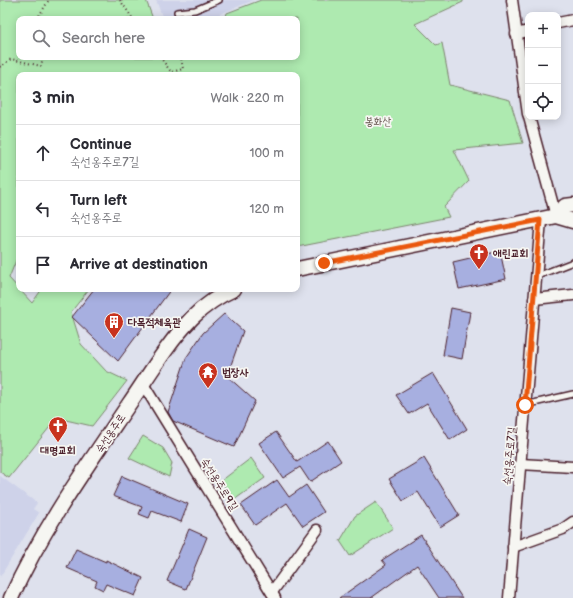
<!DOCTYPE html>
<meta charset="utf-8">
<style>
body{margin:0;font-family:"Balsamiq Sans","Poor Story",sans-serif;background:#f7f7f7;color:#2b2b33}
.controls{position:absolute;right:12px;top:12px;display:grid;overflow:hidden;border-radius:8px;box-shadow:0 2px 10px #0003}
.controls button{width:36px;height:36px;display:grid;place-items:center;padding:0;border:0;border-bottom:1px solid #e1e1e2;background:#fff;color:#2b2b33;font:20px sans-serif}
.stop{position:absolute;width:12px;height:12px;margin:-9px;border:3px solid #ea580c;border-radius:50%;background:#fff}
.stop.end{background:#ea580c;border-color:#fff;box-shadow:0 1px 4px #0008}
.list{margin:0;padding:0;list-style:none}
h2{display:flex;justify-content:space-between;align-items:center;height:52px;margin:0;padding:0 16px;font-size:17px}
h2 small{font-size:13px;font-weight:400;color:#7c7c81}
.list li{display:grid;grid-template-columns:26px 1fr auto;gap:12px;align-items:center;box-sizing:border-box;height:56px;padding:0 16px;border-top:1px solid #e1e1e2}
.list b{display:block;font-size:15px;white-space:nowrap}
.list p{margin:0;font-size:13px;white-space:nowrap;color:#7c7c81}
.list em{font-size:13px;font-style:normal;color:#7c7c81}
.icon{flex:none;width:22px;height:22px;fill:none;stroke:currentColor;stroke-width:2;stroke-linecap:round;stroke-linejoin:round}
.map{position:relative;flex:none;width:573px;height:598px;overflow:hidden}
.search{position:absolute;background:#fff;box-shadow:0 2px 10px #0003;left:16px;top:16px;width:284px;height:44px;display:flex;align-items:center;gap:10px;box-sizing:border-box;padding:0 14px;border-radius:8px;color:#7c7c81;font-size:15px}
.panel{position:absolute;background:#fff;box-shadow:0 2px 10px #0003;left:16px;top:72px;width:284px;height:220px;border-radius:8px}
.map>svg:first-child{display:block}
.built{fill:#ced2e9}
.green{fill:#aeeab0;stroke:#7c846e}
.building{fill:#a7afe0;stroke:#4a1f2b}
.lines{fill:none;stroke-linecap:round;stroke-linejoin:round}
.lane-casing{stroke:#4a1f2b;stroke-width:8}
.street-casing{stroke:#4a1f2b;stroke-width:13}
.secondary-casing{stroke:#4a1f2b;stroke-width:17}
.path{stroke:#4a1f2b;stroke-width:2;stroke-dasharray:1 3;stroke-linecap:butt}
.lane{stroke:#f6f6f2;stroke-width:5}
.street{stroke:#f6f6f2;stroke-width:10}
.secondary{stroke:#f6f6f2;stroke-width:14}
.route{stroke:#ea580c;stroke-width:5}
.labels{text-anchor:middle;stroke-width:3.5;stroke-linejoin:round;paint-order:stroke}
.park-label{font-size:11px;fill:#63524c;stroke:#f6f6f2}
.poi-label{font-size:11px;font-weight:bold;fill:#4a1f2b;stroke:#f6f6f2;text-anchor:start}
.street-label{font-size:11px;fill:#4a1f2b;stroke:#f6f6f2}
</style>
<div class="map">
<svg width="573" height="598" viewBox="0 0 573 598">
<rect width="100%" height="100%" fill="#dee1ed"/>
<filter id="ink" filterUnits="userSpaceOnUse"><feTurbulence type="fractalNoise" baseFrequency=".025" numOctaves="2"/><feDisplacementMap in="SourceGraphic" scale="8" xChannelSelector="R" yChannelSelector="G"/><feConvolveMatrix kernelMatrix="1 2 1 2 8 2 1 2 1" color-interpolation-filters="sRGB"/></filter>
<g filter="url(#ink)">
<g class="built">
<polygon points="156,0 254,0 220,14 216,19 163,19"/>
<polygon points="0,476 37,503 33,509 39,513 0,577"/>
</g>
<g class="green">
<polygon points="0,0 146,0 153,19 19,19 19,57 297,57 297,19 225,19 227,13 261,0 463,0 463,2 415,24 436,45 442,43 450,85 510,100 523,143 454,150 469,181 444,207 449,217 297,247 297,75 19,75 19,253 9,278 32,303 42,289 89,289 71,312 81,344 106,371 127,381 92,426 57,418 9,478 0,472"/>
<polygon points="143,436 163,448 172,463 169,477 129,458"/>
<polygon points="251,458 265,478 234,500 221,481"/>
<polygon points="376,502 393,528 350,556 340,541 355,516"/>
</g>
<g class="building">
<polygon points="500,251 506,279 459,289 453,262"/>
<polygon points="94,289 171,289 118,361 72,317"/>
<polygon points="451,308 470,312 462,359 443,355"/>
<polygon points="224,314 243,331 227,376 255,401 234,447 173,421 168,412 186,358 203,333"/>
<polygon points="433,373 467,429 450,440 427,403 409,414 396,395"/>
<polygon points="276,432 297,462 328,441 341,461 310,482 300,467 283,478 259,443"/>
<polygon points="424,458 459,515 440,527 418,492 403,501 389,479"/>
<polygon points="122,476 188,504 181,522 152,511 149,518 139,514 142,507 113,496"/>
<polygon points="277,480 289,497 306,485 324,512 303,526 287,503 255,525 241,505"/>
<polygon points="189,529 207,537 186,589 167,581"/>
<polygon points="421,535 462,598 439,598 417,565 371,598 339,598 386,565 382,560"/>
<polygon points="76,549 106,562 106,560 143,578 135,596 106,584 103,590 95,586 97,581 67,568"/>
</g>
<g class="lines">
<g class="lane-casing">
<g id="lane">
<polyline points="177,12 195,10 219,0"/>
<polyline points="537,276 573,262"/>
<polyline points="525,405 573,394"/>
</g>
</g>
<g class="street-casing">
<g id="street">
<polyline points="512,0 528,114"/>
<polyline points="558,23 573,20"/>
<polyline points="516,34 528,31"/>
<polyline points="529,117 556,216"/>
<polyline points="534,299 573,295"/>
<polyline points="143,384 275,598"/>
<polyline points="520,464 573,467"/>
<polyline points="513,547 563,529 573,522"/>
<polyline points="272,592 317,530"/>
<polyline points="509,598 541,220"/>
</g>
</g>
<g class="secondary-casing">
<g id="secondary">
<polyline points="556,216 565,206 573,205"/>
<polyline points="297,269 556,216 573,221"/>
<path d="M11,598c31,-69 76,-132 118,-194 20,-29 38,-60 63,-86 12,-12 26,-22 42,-29"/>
</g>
</g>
<g class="path">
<polyline points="120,0 133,19"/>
<polyline points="37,19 49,0"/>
<polyline points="160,57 171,72 183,69 181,57"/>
<polyline points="0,67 11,59 41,66 43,57"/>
</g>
<use href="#lane" class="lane"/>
<use href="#street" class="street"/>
<use href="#secondary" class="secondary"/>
</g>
</g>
<g class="lines" filter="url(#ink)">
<polyline class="route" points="324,263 540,220 525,405"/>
</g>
<defs>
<g id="church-pin" transform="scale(1)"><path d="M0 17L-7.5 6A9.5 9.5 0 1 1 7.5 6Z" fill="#c8321e" stroke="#f6f6f2"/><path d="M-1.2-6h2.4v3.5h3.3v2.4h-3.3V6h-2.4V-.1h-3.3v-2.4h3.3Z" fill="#fff"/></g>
<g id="building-pin" transform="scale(1)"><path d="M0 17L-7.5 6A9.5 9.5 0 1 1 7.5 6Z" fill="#c8321e" stroke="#f6f6f2"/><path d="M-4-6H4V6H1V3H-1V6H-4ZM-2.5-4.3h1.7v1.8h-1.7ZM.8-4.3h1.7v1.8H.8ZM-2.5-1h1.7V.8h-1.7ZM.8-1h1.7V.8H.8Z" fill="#fff"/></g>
<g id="temple-pin" transform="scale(1)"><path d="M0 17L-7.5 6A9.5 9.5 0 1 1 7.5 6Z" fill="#c8321e" stroke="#f6f6f2"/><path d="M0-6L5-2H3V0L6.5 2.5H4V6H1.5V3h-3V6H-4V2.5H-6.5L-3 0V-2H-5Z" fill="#fff"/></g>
</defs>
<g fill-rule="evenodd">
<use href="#church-pin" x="479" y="253"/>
<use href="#building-pin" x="114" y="322"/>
<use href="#temple-pin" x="208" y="372"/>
<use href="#church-pin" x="58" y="426"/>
</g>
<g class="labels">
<g class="park-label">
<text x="378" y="125">봉화산</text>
</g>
<g class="poi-label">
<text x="493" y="257">애린교회</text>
<text x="128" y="326">다목적체육관</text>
<text x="222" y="376">법장사</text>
<text x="58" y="454" text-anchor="middle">대명교회</text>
</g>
<g class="street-label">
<text transform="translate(110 433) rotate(-56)" y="4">숙선옹주로</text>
<text transform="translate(509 456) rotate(-85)" y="4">숙선옹주로7길</text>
<text transform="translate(220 484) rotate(58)" y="4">숙선옹주로9길</text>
</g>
</g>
</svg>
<div class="controls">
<button>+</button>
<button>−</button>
<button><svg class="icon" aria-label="locate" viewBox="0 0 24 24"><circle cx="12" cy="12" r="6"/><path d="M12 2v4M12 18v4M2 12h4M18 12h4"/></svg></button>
</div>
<div class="stop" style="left:525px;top:405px"></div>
<div class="stop end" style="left:324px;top:263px"></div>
<div class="search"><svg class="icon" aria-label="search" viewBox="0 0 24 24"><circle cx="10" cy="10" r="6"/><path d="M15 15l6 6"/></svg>Search here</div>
<section class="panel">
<h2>3 min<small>Walk · 220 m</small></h2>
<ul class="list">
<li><svg class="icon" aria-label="ahead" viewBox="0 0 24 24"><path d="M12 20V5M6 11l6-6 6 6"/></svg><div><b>Continue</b><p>숙선옹주로7길</p></div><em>100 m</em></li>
<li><svg class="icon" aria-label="left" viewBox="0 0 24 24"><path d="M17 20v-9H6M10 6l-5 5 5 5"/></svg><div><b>Turn left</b><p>숙선옹주로</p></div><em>120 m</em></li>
<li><svg class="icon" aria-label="arrive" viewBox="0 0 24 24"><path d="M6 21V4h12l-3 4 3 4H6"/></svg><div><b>Arrive at destination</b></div></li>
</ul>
</section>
</div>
